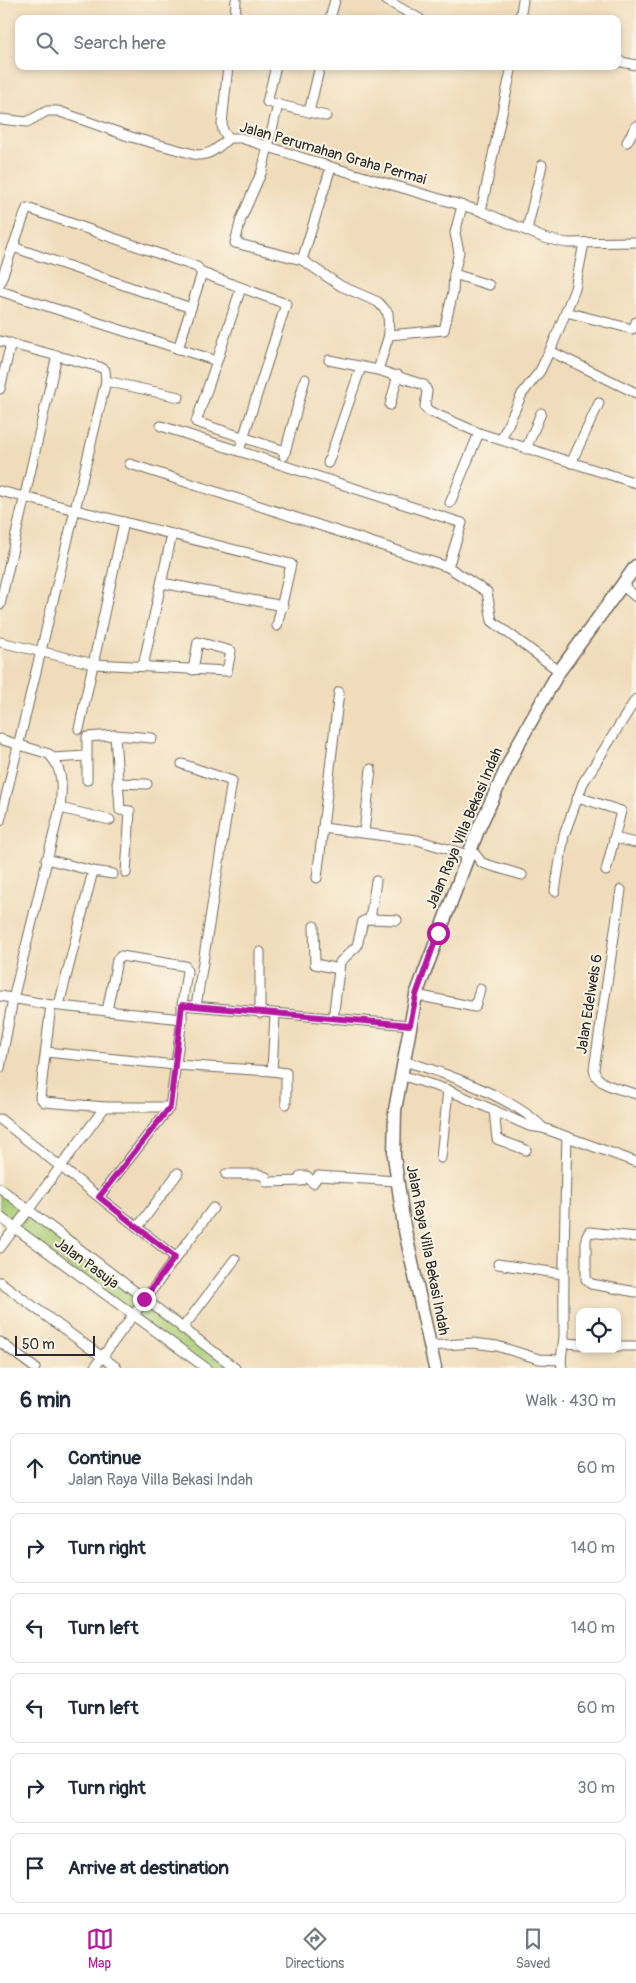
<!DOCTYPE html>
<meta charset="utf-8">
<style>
body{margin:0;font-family:Pangolin,sans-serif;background:#f2f2f3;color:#1f2937}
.controls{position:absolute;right:15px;bottom:15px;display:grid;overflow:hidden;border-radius:10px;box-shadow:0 2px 8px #0003}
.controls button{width:45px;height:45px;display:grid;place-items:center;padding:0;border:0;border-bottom:1px solid #e0e1e3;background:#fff;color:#1f2937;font:25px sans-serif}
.scale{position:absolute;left:15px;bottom:12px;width:80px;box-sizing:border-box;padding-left:5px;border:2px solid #2b2b2b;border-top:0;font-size:14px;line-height:18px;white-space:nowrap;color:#2b2b2b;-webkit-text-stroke:4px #fcf5e5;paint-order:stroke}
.stop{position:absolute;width:15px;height:15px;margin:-11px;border:4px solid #b5179e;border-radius:50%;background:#fff}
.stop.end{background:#b5179e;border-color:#fff;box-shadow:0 1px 5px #0008}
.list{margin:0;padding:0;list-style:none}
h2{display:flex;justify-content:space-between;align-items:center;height:65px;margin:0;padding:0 20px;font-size:21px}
h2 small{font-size:16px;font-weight:400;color:#747a83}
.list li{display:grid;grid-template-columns:32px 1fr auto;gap:15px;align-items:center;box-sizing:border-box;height:70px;margin:0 10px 10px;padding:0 10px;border:1px solid #e0e1e3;border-radius:10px}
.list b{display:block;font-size:19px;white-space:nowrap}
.list p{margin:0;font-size:16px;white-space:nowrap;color:#747a83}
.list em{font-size:16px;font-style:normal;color:#747a83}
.icon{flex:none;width:28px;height:28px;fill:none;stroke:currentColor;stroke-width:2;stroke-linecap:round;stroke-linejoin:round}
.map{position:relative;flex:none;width:636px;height:1368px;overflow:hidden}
.search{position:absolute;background:#fff;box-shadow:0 2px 8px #0003;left:15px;right:15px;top:15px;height:55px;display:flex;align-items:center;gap:12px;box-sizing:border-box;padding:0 18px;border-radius:10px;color:#747a83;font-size:19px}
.sheet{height:545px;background:#fff}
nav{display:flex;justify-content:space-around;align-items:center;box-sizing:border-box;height:70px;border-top:1px solid #e0e1e3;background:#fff;font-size:14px;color:#747a83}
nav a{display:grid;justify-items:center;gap:2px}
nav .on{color:#b5179e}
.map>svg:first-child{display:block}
.green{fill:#a7cc75;stroke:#697c50}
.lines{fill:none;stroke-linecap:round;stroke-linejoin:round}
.street-casing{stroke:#70695d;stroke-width:11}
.secondary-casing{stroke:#70695d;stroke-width:15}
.street{stroke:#fff;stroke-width:9}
.secondary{stroke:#fff;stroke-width:12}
.route{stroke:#b5179e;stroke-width:6}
.labels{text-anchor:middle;stroke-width:4;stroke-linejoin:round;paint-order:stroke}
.street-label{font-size:15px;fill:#2b2b2b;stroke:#fcf5e5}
</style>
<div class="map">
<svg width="636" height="1368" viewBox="0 0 636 1368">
<rect width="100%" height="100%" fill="#fcf5e5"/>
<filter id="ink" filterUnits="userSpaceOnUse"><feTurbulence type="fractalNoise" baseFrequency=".02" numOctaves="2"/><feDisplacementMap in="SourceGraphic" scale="10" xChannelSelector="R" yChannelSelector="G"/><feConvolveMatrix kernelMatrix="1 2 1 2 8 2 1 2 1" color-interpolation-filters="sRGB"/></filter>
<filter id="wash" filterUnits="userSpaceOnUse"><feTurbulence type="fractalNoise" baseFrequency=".0096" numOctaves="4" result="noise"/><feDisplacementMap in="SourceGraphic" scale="20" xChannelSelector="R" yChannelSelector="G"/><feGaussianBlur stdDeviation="1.12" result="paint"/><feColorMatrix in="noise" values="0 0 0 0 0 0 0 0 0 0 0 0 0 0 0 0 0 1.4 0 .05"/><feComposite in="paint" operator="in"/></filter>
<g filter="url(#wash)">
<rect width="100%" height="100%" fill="#f0dcba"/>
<polygon class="green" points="0,1188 235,1368 206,1368 0,1217"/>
</g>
<g filter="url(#ink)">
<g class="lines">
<g class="street-casing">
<g id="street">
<polyline points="386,0 420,19"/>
<polyline points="235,19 236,0"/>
<polyline points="330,19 335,0"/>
<polyline points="520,19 523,0"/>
<polyline points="617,61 636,65"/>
<polyline points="228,66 222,124 223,131 229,138"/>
<polyline points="276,66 267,102 326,116"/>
<polyline points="278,105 262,171 241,219 235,243 302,260 341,286 378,302 388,313 389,335"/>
<polyline points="309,112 320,66"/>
<path d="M0,119l27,3 20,-11h11l73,26 66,18c14,0 22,-8 32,-17h12l90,29 150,44 63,27 23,5 69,-1"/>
<polyline points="627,142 636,126"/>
<polyline points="462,206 455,233 459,252 454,274 489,285"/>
<polyline points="481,211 512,66"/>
<polyline points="527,230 542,165"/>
<polyline points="13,247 191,308"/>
<polyline points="302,260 331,167"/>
<polyline points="0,283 27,208 197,267 202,273 286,304 239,451"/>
<polyline points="0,291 217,361 241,288"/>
<polyline points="566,312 632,329 634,328 636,322"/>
<polyline points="0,341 100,367 105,370 106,381 0,821"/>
<polyline points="178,349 202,273"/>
<polyline points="550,351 636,393"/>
<polyline points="329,360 378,370 424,385 427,391 425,407 429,411 479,433 636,483"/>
<polyline points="217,361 196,422 285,451"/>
<polyline points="378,370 389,335 444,330 453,292 454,274"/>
<polyline points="106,381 179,397"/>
<polyline points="0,389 11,343"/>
<polyline points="390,405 398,375"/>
<polyline points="161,426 462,523 448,567"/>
<polyline points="501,440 522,394 540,371 553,344 575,289 584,243"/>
<polyline points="526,449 541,413"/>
<polyline points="284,456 305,379"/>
<polyline points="328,463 361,367"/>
<polyline points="571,463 599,403"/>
<polyline points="130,464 448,567 487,592 492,621 559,671"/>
<polyline points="0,491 291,564 277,626"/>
<polyline points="450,503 479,433"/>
<polyline points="162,583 283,606"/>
<polyline points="622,585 636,597"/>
<polyline points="0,605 57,355"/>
<polyline points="0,642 94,664 227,671 231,651 198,642 193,670"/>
<polyline points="143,666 172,534"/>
<polyline points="79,729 124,522"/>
<polyline points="115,735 120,810 130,811 126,873"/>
<path d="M0,739l49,15c15,15 13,35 11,54l-47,191 -13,69"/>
<polyline points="53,758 86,756"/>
<polyline points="182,764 232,781 196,1006"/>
<polyline points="87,780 87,737 115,735 152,738"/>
<polyline points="117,783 147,784"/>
<polyline points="578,797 621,811 606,871"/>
<polyline points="60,808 110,820"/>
<polyline points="323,828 417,840 468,855"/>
<polyline points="364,832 371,769"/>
<polyline points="614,838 636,843"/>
<polyline points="471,849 482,863 522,875"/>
<polyline points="46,859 93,871 59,1005"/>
<polyline points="93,871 113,874"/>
<polyline points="317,878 339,692"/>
<path d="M621,890l-27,179c1,17 28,20 42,25"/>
<polyline points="555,891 564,835 583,783 636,699"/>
<polyline points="370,919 397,920"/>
<polyline points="314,926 315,964 339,969"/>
<polyline points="416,995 475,1007 480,989"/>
<polyline points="0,996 51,1005 182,1019 182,1005 410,1025"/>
<polyline points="51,1005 40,1097 44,1102 105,1107 170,1107"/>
<polyline points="107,1011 117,960 121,956 185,966 187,971 182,1005"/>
<polyline points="260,1013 260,952"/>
<polyline points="333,1019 340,962 357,946 363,921 370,919 376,881"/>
<polyline points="46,1052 175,1065 272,1071 275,1015"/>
<path d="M403,1061c39,10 113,38 140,67"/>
<polyline points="272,1071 286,1073 286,1104"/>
<polyline points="401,1075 448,1090 529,1126 543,1128 636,1162"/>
<polyline points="494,1110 497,1139 526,1150"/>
<polyline points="0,1119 175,1257"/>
<polyline points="441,1158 448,1090"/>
<polyline points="226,1174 258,1174 266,1177 267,1182 302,1181 300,1176 307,1176 313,1183 318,1176 397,1181"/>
<polyline points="0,1188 235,1368"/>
<polyline points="99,1197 170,1107 182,1019"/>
<polyline points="0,1217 206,1368"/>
<polyline points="138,1227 178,1173"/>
<polyline points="636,1237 589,1232 586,1238 586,1279 591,1284 636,1292"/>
<polyline points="0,1248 105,1107"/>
<polyline points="498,1264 563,1274"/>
<polyline points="0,1282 117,1368"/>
<polyline points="182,1329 235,1259"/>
<polyline points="0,1342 35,1368"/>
<polyline points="565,1343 580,1344"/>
<polyline points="430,1346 473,1343 497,1346 539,1359 560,1360"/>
<polyline points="617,1346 636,1346"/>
<polyline points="94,1368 213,1208"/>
<path d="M562,1368c-3,-12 3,-25 2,-38 -1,-65 1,-129 3,-193"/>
</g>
</g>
<g class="secondary-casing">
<polyline id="secondary" points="435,1368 404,1226 394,1156 395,1110 416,995 478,830 517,746 558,673 636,566"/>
</g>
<use href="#street" class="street"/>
<use href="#secondary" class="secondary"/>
</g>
</g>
<g class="lines" filter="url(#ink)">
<polyline class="route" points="144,1299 175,1257 99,1197 170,1107 182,1005 410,1025 416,995 438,933"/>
</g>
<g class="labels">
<g class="street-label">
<text transform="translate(333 153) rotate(16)" y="5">Jalan Perumahan Graha Permai</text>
<text transform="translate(464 828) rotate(-67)" y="5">Jalan Raya Villa Bekasi Indah</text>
<text transform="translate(589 1004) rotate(-81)" y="5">Jalan Edelweis 6</text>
<text transform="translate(428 1250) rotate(79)" y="5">Jalan Raya Villa Bekasi Indah</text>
<text transform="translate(87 1263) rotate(36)" y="5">Jalan Pasuja</text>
</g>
</g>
</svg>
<div class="controls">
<button><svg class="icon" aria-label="locate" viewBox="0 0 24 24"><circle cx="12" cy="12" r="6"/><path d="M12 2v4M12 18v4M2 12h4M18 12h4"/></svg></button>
</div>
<div class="scale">50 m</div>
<div class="stop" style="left:438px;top:933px"></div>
<div class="stop end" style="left:144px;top:1299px"></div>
<div class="search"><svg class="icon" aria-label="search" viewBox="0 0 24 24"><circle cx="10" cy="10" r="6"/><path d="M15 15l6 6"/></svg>Search here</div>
</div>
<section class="sheet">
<h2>6 min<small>Walk · 430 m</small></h2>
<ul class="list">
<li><svg class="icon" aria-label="ahead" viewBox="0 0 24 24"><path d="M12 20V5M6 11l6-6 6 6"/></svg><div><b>Continue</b><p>Jalan Raya Villa Bekasi Indah</p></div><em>60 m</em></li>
<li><svg class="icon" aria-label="right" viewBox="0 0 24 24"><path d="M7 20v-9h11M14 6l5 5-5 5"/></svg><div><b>Turn right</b></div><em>140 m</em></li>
<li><svg class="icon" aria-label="left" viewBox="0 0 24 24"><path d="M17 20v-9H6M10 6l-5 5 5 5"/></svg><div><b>Turn left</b></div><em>140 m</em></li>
<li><svg class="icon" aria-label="left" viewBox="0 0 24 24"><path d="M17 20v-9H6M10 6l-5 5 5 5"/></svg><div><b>Turn left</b></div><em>60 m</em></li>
<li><svg class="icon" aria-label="right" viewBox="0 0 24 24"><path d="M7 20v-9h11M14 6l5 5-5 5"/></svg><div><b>Turn right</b></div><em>30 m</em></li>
<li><svg class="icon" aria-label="arrive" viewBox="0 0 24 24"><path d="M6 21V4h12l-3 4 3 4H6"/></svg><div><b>Arrive at destination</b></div></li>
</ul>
</section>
<nav>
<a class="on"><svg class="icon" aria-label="map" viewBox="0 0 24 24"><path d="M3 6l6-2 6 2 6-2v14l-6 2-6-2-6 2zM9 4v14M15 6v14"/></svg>Map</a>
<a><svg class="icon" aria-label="directions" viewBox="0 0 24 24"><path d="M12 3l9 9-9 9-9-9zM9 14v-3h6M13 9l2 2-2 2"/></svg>Directions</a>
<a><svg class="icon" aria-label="saved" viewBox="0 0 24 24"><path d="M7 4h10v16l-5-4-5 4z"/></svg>Saved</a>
</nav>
